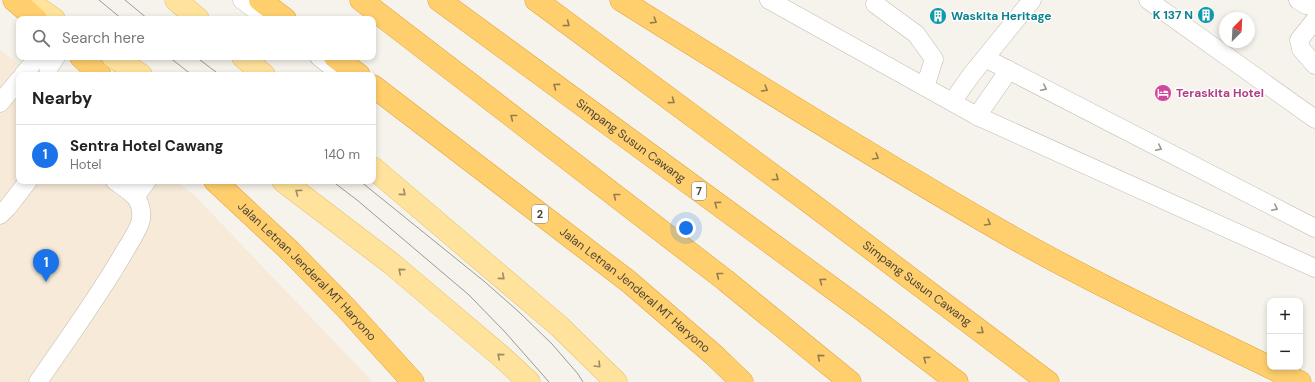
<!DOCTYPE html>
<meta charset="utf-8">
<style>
body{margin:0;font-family:"DM Sans",sans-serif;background:#f2f2f2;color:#222}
.controls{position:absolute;right:12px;bottom:12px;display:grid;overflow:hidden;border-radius:8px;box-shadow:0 2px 6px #0003}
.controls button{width:36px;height:36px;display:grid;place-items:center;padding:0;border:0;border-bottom:1px solid #e0e0e0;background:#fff;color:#222;font:20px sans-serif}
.compass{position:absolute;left:1219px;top:12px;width:36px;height:36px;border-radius:50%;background:#fff;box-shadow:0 2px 6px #0003;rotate:24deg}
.you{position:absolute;left:686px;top:228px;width:14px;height:14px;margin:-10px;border:3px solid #fff;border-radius:50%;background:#1a73e8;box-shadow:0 0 0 6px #1a73e833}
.badge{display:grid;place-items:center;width:26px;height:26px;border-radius:50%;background:#1a73e8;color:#fff;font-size:13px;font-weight:700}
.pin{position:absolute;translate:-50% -33px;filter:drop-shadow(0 1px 2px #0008)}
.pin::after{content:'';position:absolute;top:21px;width:14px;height:12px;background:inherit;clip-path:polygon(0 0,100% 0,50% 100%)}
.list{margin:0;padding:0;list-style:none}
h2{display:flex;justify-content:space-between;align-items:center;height:52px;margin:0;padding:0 16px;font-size:17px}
h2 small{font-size:13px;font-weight:400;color:#767676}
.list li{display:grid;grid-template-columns:26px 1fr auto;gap:12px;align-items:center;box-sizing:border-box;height:60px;padding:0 16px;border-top:1px solid #e0e0e0}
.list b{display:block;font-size:15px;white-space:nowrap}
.list p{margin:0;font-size:13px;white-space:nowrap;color:#767676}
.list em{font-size:13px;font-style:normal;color:#767676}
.icon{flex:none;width:22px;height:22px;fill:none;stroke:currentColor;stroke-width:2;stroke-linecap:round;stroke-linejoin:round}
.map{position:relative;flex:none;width:1315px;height:382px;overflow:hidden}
.search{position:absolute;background:#fff;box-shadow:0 2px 6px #0003;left:16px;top:16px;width:360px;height:44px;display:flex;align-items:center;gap:10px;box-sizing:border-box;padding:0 14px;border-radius:8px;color:#767676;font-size:15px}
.panel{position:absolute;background:#fff;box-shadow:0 2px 6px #0003;left:16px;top:72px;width:360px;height:112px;border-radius:8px}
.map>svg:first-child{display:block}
.commercial{fill:#f7ead8}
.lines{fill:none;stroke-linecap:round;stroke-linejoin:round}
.lane-casing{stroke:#c2bbae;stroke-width:19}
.primary-casing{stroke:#e6c16a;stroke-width:23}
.highway-casing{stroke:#e0a43c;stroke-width:23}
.lane{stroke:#fff;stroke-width:18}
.primary{stroke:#ffe39c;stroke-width:22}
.highway{stroke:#ffcf6e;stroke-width:22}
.tram{stroke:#9a9a9a;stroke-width:1}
.oneway{stroke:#937c4e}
.oneway2{stroke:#9c9892}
.oneway3{stroke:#9c8c66}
.labels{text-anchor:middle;stroke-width:3;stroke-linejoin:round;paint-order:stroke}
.shield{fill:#fff;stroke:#817c74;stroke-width:1}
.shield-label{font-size:11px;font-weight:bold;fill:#4b4439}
.culture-label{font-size:12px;font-weight:bold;fill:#0d838f;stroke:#fff;text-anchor:end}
.hotel-label{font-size:12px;font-weight:bold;fill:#b23c85;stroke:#fff;text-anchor:start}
.street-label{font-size:12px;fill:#4b4439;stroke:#fff}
</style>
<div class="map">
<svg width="1315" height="382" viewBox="0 0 1315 382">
<rect width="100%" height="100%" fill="#f6f3ec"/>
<polygon class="commercial" points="0,50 34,75 19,75 19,181 176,181 194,195 373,382 0,382"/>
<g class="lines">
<g class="lane-casing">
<g id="lane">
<polyline points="242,0 267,19"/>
<polyline points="769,0 977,116 1315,268"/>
<polyline points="1148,0 1315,119"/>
<polyline points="1298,0 1306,5 1315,7"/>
<polyline points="875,4 916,34 934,59 925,87"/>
<polyline points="1315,20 1299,40 1301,49 1315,65"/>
<polyline points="319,57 342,75"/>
<polyline points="985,58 1315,228"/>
<polyline points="23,75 38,57"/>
<polyline points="48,75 49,67 56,57"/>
<polyline points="952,102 972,74 1032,0"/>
<polyline points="0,103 19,80"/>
<polyline points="977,116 1009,70"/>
<polyline points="136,196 147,181"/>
<polyline points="0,215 8,207 28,181"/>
<path d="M38,382c30,-44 62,-87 88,-133 5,-8 14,-22 15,-30 2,-22 -11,-27 -26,-38"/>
</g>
</g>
<g class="primary-casing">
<g id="primary">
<polyline points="26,0 54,19"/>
<polyline points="176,0 198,19"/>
<polyline points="113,57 141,75"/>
<polyline points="243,57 264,75"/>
<polyline points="373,168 559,326 616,382"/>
<polyline points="283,181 392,264 503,358 529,382"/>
</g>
</g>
<g class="highway-casing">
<g id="highway">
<polyline points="14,0 36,19"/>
<polyline points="260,0 285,19"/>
<polyline points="361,0 725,280 850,382"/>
<path id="s1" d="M439,0l430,315 88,67"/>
<path id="s2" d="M536,0l273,202 239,180"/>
<path d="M621,0c126,79 253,158 382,232 96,55 198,101 297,150"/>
<polyline points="81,57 100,75"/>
<polyline points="335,57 359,75"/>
<path id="s3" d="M373,86l255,195 86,74 28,27"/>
<path id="s4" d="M215,181l75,70 56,57 67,74"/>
</g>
</g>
<use href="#lane" class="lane"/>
<use href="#primary" class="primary"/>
<use href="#highway" class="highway"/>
<g class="tram">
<polyline points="99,0 122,19"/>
<polyline points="125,0 148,19"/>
<polyline points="169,57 192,75"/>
<polyline points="196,57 220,75"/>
<polyline points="332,181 357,200 469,295 505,332 549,382"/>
<polyline points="360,181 485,282 519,312 552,344 578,374 583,382"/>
</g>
</g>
<defs><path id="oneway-chevron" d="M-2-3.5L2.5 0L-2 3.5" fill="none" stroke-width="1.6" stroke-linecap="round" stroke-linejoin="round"/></defs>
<g class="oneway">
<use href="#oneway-chevron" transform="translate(654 21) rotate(32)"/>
<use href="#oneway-chevron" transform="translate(567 24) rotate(37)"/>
<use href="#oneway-chevron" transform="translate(556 86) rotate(-144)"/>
<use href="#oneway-chevron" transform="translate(765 89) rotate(31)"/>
<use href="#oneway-chevron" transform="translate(672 101) rotate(36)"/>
<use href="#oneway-chevron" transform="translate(513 117) rotate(-142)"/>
<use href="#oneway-chevron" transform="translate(876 157) rotate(31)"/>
<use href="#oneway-chevron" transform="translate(776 178) rotate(36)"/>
<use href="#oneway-chevron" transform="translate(616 196) rotate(-142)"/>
<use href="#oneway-chevron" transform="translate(717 204) rotate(-144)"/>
<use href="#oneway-chevron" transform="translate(988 223) rotate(31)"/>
<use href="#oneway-chevron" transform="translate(719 275) rotate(-142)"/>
<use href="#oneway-chevron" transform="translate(822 281) rotate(-144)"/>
<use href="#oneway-chevron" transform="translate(981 331) rotate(37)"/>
<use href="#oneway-chevron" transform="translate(820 357) rotate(-140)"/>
<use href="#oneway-chevron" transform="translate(926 359) rotate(-143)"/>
</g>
<g class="oneway2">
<use href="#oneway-chevron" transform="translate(1044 88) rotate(27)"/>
<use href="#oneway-chevron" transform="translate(1159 148) rotate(27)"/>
<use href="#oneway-chevron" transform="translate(1275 208) rotate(27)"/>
</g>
<g class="oneway3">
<use href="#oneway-chevron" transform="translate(298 192) rotate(-143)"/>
<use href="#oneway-chevron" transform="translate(403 193) rotate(40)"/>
<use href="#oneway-chevron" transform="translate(401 271) rotate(-140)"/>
<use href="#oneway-chevron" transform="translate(502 277) rotate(40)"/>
<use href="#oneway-chevron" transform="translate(500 356) rotate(-139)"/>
<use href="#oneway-chevron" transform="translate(598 365) rotate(45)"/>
</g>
<defs>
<g id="building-disc" transform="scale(0.9)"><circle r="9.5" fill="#0f9aa8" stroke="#fff"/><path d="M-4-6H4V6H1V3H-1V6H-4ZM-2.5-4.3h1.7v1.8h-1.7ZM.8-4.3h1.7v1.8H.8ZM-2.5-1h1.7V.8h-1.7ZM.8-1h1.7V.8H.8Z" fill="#fff"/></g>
<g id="hotel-disc" transform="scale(0.9)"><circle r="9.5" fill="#d1479c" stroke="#fff"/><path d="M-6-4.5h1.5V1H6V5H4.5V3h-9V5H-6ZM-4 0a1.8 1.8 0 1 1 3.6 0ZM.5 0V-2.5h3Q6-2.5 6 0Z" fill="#fff"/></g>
</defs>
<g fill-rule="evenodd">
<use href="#building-disc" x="1206" y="15"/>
<use href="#building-disc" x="938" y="16"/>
<use href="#hotel-disc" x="1163" y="93"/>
</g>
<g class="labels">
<g class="shield">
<rect x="692" y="182" width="14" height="18" rx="3"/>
<rect x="532" y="205" width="16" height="18" rx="3"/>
</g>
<g class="shield-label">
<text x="699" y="195">7</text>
<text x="540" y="218">2</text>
</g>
<g class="culture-label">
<text x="1193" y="19">K 137 N</text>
<text x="951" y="20" text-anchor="start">Waskita Heritage</text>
</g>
<g class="hotel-label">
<text x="1176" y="97">Teraskita Hotel</text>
</g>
<g class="street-label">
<text dy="4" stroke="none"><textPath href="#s1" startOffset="238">Simpang Susun Cawang</textPath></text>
<text dy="4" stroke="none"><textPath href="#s4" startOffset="129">Jalan Letnan Jenderal MT Haryono</textPath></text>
<text dy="4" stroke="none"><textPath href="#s2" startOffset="475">Simpang Susun Cawang</textPath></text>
<text dy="4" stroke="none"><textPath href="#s3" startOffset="332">Jalan Letnan Jenderal MT Haryono</textPath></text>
</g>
</g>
</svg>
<div class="controls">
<button>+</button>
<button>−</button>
</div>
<svg class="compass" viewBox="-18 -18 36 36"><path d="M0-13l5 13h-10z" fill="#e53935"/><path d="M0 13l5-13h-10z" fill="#767676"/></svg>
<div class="you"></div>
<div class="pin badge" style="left:46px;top:282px">1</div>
<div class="search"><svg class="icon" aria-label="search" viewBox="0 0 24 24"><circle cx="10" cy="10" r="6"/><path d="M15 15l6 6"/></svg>Search here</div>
<section class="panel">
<h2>Nearby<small></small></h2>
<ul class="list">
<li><span class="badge">1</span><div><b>Sentra Hotel Cawang</b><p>Hotel</p></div><em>140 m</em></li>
</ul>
</section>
</div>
